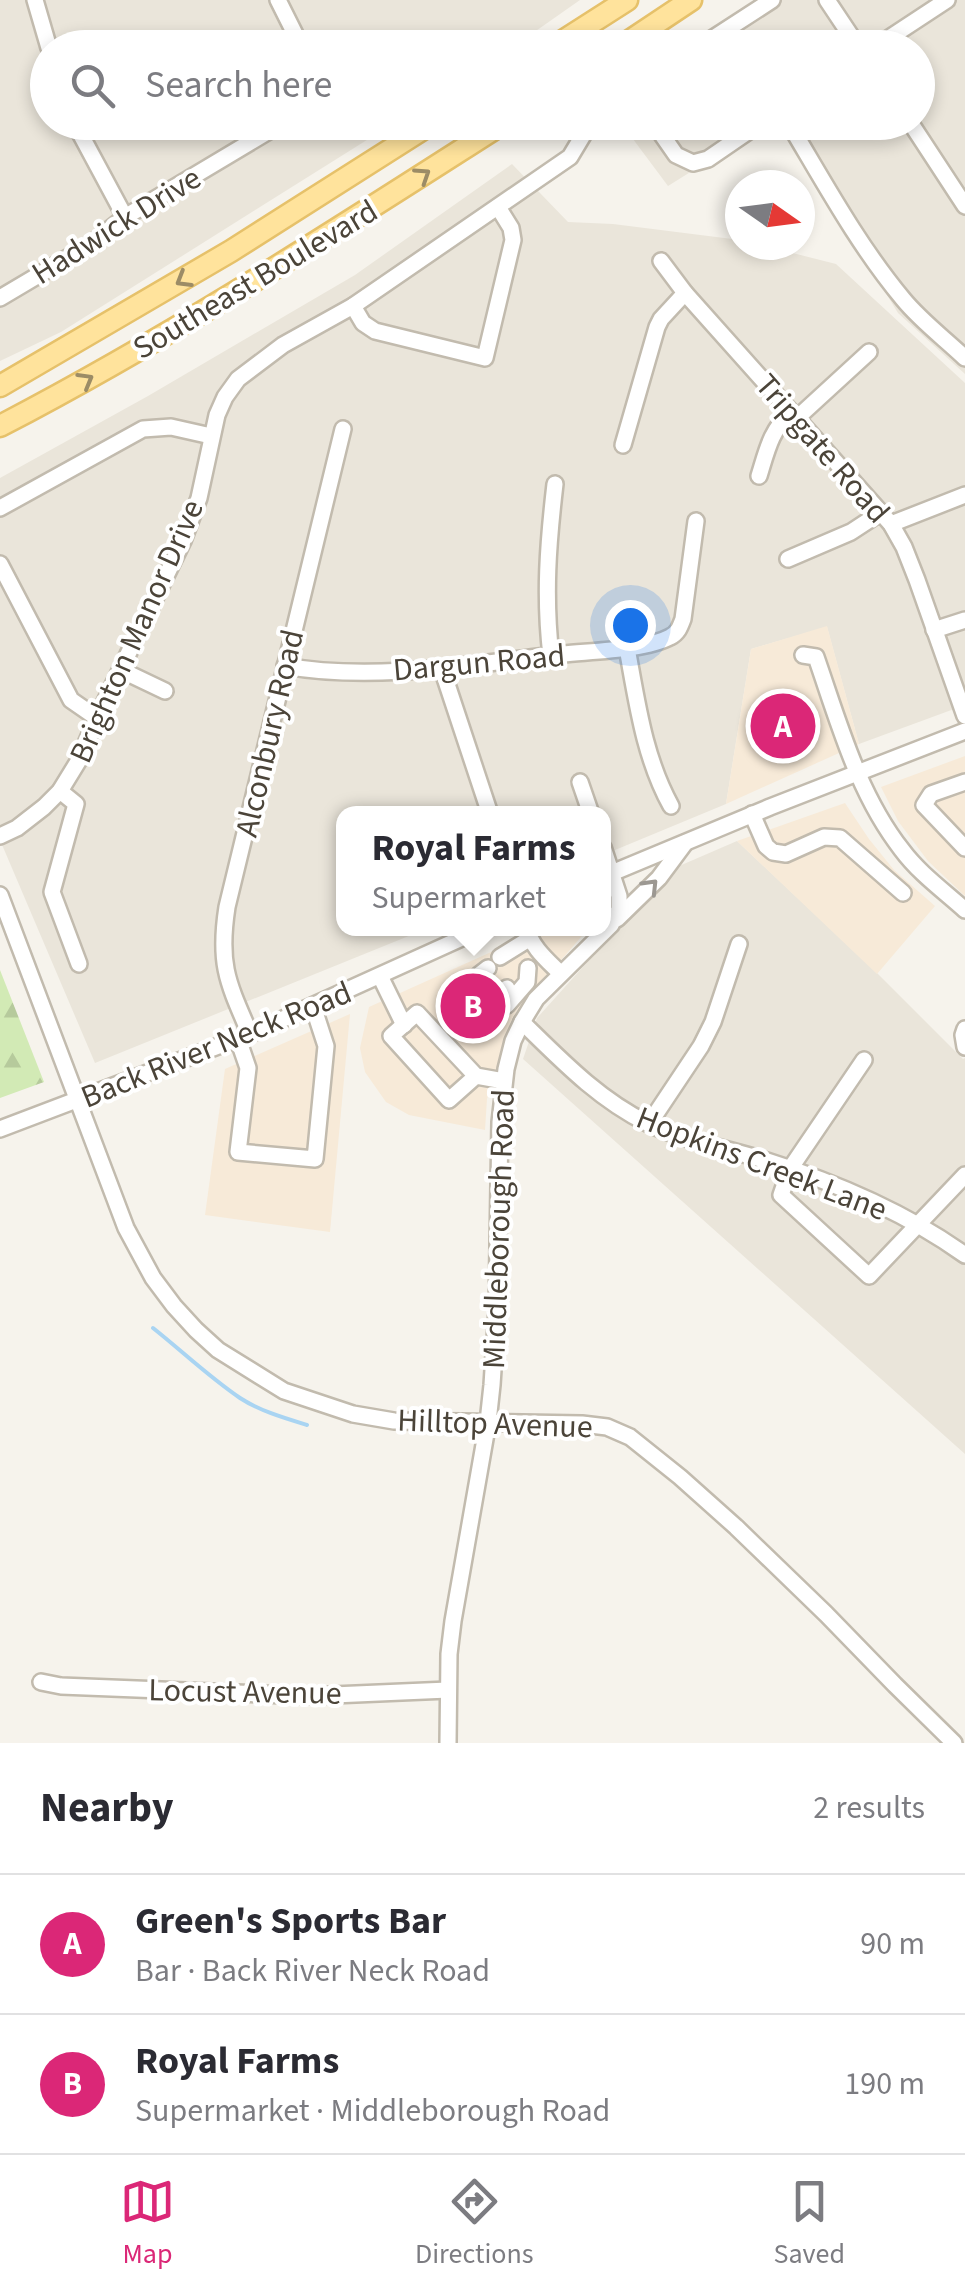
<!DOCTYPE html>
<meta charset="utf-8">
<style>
body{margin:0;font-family:"Source Sans 3",sans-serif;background:#f2f2f3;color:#2b2b33}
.compass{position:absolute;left:725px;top:170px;width:90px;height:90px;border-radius:50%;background:#fff;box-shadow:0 5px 15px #0003;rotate:104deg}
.you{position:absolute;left:630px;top:625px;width:35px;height:35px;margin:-25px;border:8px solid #fff;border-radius:50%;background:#1a73e8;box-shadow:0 0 0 15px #1a73e833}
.badge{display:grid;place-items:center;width:65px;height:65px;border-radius:50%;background:#db2777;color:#fff;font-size:32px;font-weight:700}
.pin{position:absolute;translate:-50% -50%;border:5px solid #fff;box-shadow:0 2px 10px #0006}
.popup{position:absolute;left:336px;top:806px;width:275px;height:130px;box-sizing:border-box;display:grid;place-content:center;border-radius:20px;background:#fff;filter:drop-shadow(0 2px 8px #0005);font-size:32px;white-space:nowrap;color:#7c7c81}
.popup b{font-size:38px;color:#2b2b33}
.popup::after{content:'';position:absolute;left:50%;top:100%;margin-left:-20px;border:20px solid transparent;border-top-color:#fff}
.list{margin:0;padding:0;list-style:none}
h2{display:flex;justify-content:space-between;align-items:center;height:130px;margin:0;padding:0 40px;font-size:42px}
h2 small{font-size:32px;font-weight:400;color:#7c7c81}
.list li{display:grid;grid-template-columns:65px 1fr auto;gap:30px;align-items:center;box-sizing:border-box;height:140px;padding:0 40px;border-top:2px solid #e1e1e2}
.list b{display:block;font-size:38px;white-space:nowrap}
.list p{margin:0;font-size:32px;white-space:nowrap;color:#7c7c81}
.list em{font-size:32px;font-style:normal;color:#7c7c81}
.icon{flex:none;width:55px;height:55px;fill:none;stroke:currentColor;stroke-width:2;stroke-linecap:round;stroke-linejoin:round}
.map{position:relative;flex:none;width:965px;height:1743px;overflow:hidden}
.search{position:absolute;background:#fff;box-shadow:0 5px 15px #0003;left:30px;right:30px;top:30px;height:110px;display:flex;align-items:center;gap:25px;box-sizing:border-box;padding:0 35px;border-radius:55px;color:#7c7c81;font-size:38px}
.sheet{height:410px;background:#fff}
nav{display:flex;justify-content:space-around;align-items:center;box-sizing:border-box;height:140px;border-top:2px solid #e1e1e2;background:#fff;font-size:28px;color:#7c7c81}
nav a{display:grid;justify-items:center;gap:5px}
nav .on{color:#db2777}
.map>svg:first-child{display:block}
.residential{fill:#eae5da}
.commercial{fill:#f7ead8}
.forest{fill:url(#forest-firs)}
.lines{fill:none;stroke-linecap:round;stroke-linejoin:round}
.stream{stroke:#a9d4f2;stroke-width:4}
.minor-casing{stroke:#c2bbae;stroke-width:20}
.major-casing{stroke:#e6c16a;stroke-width:25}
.minor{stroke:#fff;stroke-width:15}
.major{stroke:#ffe39c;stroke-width:20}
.oneway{stroke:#9c8c66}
.oneway2{stroke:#9c9892}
.labels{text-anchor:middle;stroke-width:8;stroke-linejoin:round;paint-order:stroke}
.street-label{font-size:32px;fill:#4b4439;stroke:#fff}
</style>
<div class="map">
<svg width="965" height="1743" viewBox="0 0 965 1743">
<defs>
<pattern id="forest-firs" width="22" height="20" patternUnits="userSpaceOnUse" patternTransform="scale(2.5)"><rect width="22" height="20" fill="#d2eab5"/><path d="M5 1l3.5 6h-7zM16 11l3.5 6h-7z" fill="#b6ca9c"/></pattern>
</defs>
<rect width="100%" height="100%" fill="#f6f3ec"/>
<g class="residential">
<polygon points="0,0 580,0 513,47 48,48 48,122 394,123 61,332 0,361"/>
<polygon points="779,0 965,0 965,374 898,313 782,123 918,122 918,48 707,48"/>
<polygon points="621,123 769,123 668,186"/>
<polygon points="512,164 568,222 613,224 740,240 740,245 761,245 836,264 965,383 965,705 859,744 827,627 751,649 726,804 603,855 603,814 343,814 343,928 426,929 95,1063 0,840 0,478 148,396 355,275"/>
<polygon points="737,841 870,966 963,1059 965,1058 965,1454 523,1059 537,1018 636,908 663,873"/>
</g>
<g class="commercial">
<polygon points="827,626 859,744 726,804 751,649"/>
<polygon points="965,756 965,896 928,861 898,821 881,787"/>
<polygon points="845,803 869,839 894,870 935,906 877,974 737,841"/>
<polygon points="542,929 588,929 516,1012 487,1099 485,1130 409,1115 386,1102 365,1072 360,1048 369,1007"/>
<polygon points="350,1014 330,1232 205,1215 225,1069"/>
</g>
<polygon class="forest" points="0,970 44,1082 0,1098"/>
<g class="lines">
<path class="stream" d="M153,1328c29,23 56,49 87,70 20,13 44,20 67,27"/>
<g class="minor-casing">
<g id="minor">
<polyline points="35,0 49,48"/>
<polyline points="278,0 302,48"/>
<polyline points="827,0 859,48"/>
<polyline points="698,48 772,0"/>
<polyline points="874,48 947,0"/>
<polyline points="74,122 125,217"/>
<polyline points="653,122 676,155 693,163 708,159 762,122"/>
<path d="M788,122c36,60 70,123 115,177 18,22 41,39 62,59"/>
<polyline points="910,122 965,206"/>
<polyline points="661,261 685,293 891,524 904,547 917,580 965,716"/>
<polyline points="0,298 91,244 125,217 284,122"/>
<polyline points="353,306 363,323 375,331 485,358 513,240 511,228 498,207"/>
<polyline points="797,418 869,352"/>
<polyline points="623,445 657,327 661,319 685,293"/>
<path d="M759,476c8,-26 12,-46 32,-64"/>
<polyline points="0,508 143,429 171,427 211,436"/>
<polyline points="891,524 965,495"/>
<polyline points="788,559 851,532 880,513"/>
<polyline points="0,564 71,700 97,718"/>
<polyline points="934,630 965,620"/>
<path d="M627,648c10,54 17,109 44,158"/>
<path d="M803,655l13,2c23,66 42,137 86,193 17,23 42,41 63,60"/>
<path d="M551,656c-7,-60 -3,-112 4,-172"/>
<path d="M285,666c89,16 189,-2 278,-12 29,-3 83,-4 107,-17 8,-4 10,-10 13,-18l13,-98"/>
<polyline points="442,669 490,814"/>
<polyline points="121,670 165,691"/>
<polyline points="580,782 591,814"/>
<polyline points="965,782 931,794 924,805 965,848"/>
<polyline points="60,791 76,804 52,892 79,964"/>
<polyline points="752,814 766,846 773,852 786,854 824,837 840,838 903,893"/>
<polyline points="0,836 17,828 44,807 60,791 79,760 97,718 183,541 199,498 217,415 225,397 238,379 283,345 353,306 570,157 591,122"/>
<polyline points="607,875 770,807 965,731"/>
<polyline points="0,895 126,1228 153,1278 174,1306 196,1330 218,1350 284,1391 353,1414 394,1421 582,1424 607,1427 630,1437 680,1477 736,1527 826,1614 895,1685 954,1743"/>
<polyline points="617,919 659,878 685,843"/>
<path d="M527,928c4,19 20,32 33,45"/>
<polyline points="500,957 529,939"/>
<polyline points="479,975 488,968"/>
<polyline points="380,976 404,1025"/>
<polyline points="498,995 507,988"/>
<polyline points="507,1005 527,982 528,968"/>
<path d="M522,1022c38,37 76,77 125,101 37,18 78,25 117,37 70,22 141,52 201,95"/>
<polyline points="965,1029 963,1035 965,1047"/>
<path d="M250,1034c-22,-51 -32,-69 -23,-127l116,-478"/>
<polyline points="238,1039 248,1068 238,1152 315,1159 326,1046 313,1006"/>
<polyline points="864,1060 790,1169 781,1195 869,1276 965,1175"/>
<polyline points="476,1076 417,1013 391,1036 449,1100 476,1076 504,1081"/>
<polyline points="649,1124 701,1046 713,1022 739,944"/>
<polyline points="0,1129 250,1034 484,928"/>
<polyline points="41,1682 61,1686 310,1696 448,1690"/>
<polyline points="448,1743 449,1654 453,1621 488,1422 492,1385 497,1308 500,1122 506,1069 513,1041 522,1022 536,999 611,925 619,909 619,896 603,847"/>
</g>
</g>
<g class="major-casing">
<g id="major">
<polyline points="552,48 627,0"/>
<polyline points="619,48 691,0"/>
<polyline points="0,386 231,251 434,122"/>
<path d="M0,426c175,-91 339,-198 505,-304"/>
</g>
</g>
<use href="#minor" class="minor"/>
<use href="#major" class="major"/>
</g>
<defs><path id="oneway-chevron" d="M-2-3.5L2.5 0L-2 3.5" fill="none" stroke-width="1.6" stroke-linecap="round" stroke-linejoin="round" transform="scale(2.5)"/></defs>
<g class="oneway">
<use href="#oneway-chevron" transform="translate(423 175) rotate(-33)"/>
<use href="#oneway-chevron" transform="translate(183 280) rotate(149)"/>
<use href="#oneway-chevron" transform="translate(86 380) rotate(-30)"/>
</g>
<use class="oneway2" href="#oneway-chevron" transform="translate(651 886) rotate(-46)"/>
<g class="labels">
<g class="street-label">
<text transform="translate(116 225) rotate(-32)" y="11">Hadwick Drive</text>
<text transform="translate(255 279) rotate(-31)" y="11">Southeast Boulevard</text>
<text transform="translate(823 448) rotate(49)" y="11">Tripgate Road</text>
<text transform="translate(136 631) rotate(-66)" y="11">Brighton Manor Drive</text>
<text transform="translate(479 662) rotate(-5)" y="11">Dargun Road</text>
<text transform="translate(269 733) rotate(-77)" y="11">Alconbury Road</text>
<text transform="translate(216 1044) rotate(-22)" y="11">Back River Neck Road</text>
<text transform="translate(762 1163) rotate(21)" y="11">Hopkins Creek Lane</text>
<text transform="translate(498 1229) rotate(-88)" y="11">Middleborough Road</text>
<text transform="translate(495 1423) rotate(2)" y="11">Hilltop Avenue</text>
<text transform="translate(245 1691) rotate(1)" y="11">Locust Avenue</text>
</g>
</g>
</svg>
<svg class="compass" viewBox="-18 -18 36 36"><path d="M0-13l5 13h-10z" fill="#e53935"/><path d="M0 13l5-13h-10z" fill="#7c7c81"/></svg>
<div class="you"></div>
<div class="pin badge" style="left:783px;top:726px">A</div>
<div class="pin badge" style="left:473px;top:1006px">B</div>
<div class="popup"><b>Royal Farms</b>Supermarket</div>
<div class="search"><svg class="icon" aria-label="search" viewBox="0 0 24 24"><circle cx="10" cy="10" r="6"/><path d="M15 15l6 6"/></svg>Search here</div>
</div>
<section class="sheet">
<h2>Nearby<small>2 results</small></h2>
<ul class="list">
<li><span class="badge">A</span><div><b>Green's Sports Bar</b><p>Bar · Back River Neck Road</p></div><em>90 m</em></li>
<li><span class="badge">B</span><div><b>Royal Farms</b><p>Supermarket · Middleborough Road</p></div><em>190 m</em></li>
</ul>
</section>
<nav>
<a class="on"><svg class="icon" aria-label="map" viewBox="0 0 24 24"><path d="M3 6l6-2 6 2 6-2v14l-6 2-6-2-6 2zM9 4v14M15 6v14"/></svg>Map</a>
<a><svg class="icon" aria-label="directions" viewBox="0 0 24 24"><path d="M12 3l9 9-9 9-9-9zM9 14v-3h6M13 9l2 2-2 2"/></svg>Directions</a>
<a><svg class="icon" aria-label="saved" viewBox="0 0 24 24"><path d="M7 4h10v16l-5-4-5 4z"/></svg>Saved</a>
</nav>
